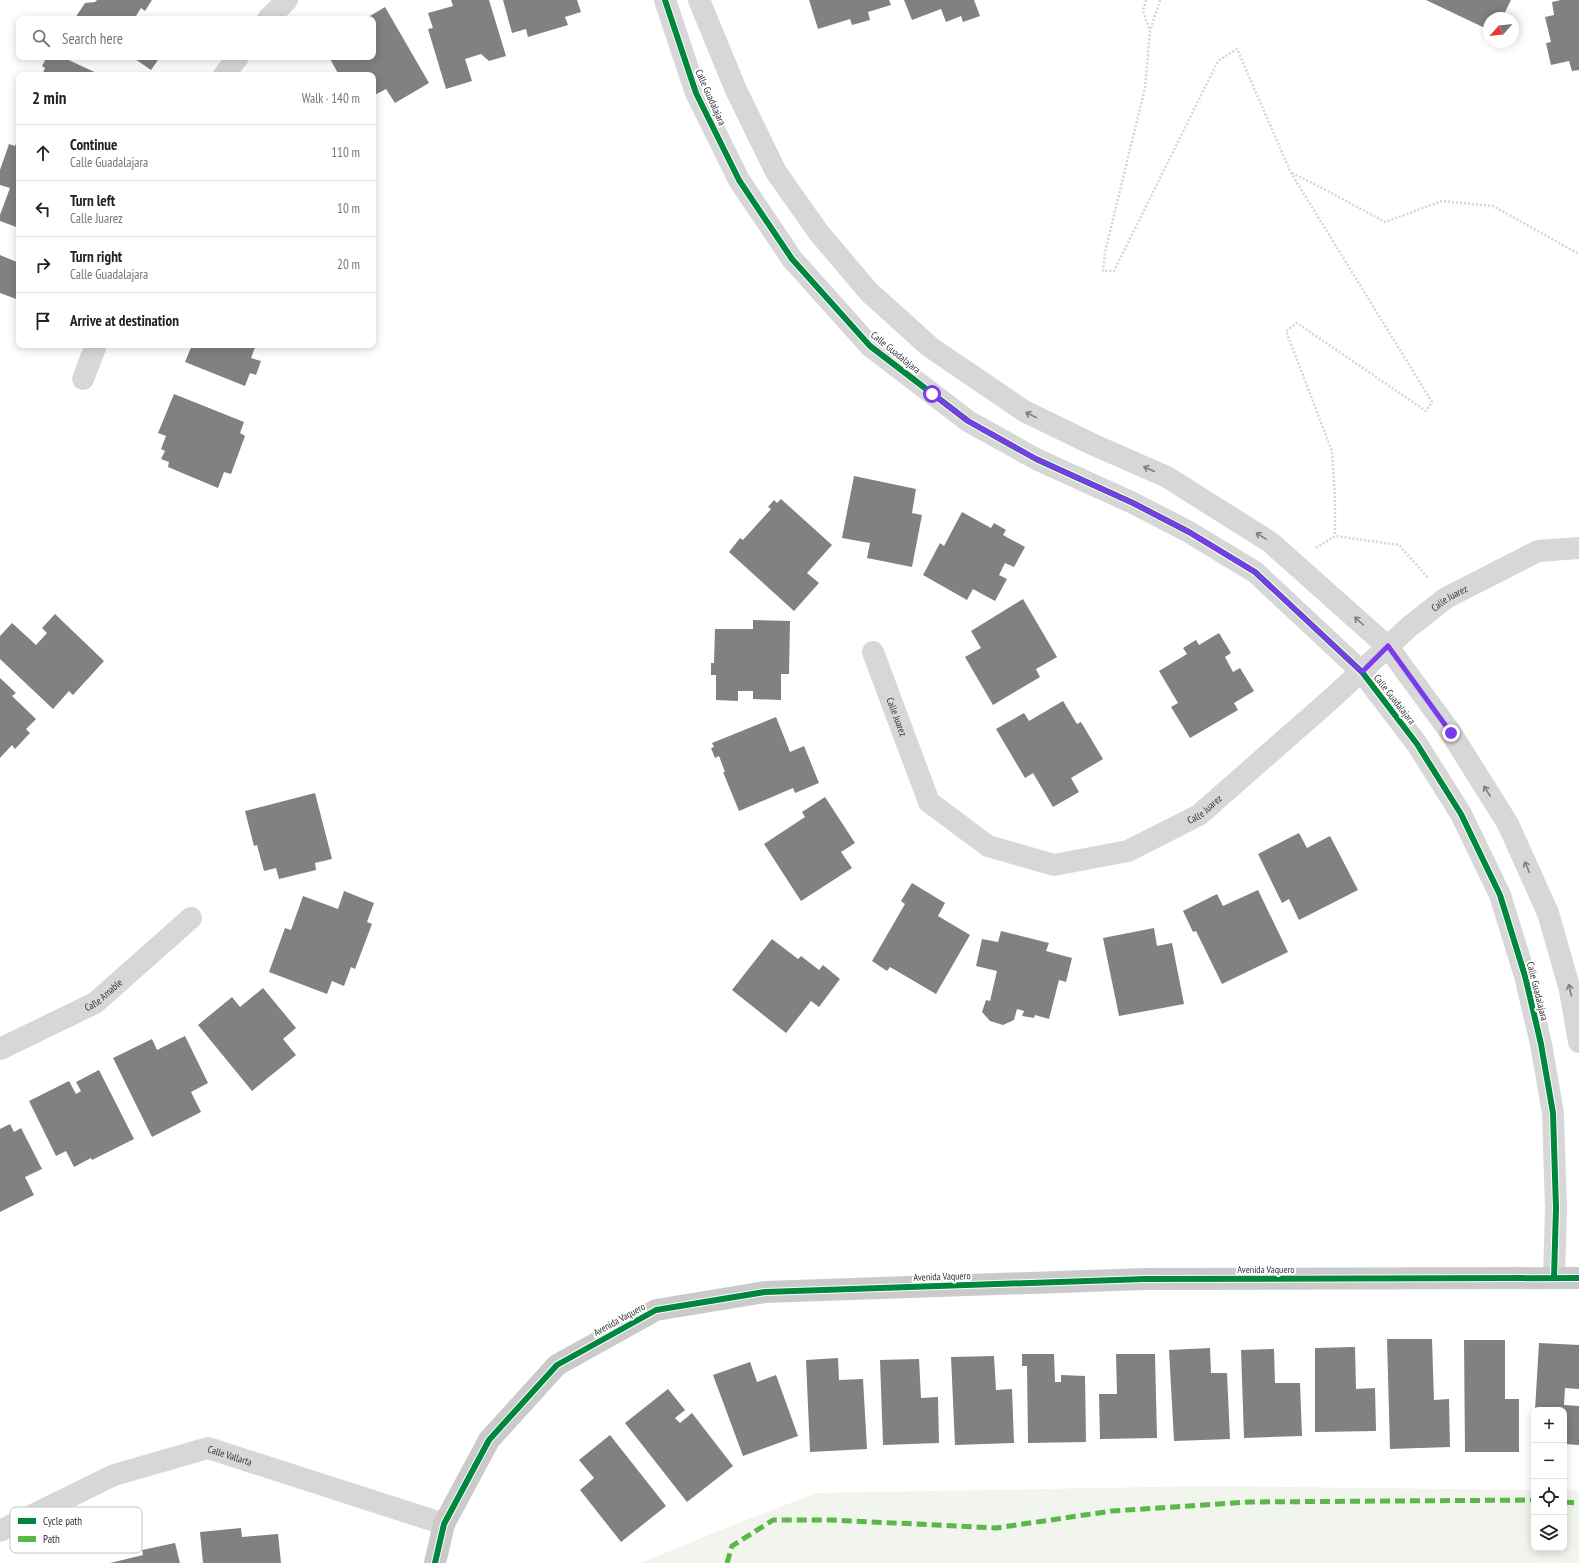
<!DOCTYPE html>
<meta charset="utf-8">
<style>
body{margin:0;font-family:"PT Sans Narrow",sans-serif;background:#f6f6f6;color:#222}
.controls{position:absolute;right:12px;bottom:12px;display:grid;overflow:hidden;border-radius:8px;box-shadow:0 2px 10px #0003}
.controls button{width:36px;height:36px;display:grid;place-items:center;padding:0;border:0;border-bottom:1px solid #e0e0e0;background:#fff;color:#222;font:20px sans-serif}
.compass{position:absolute;left:1483px;top:12px;width:36px;height:36px;border-radius:50%;background:#fff;box-shadow:0 2px 10px #0003;rotate:243deg}
.stop{position:absolute;width:12px;height:12px;margin:-9px;border:3px solid #7c3aed;border-radius:50%;background:#fff}
.stop.end{background:#7c3aed;border-color:#fff;box-shadow:0 1px 4px #0008}
.list{margin:0;padding:0;list-style:none}
h2{display:flex;justify-content:space-between;align-items:center;height:52px;margin:0;padding:0 16px;font-size:17px}
h2 small{font-size:13px;font-weight:400;color:#767676}
.list li{display:grid;grid-template-columns:26px 1fr auto;gap:12px;align-items:center;box-sizing:border-box;height:56px;padding:0 16px;border-top:1px solid #e0e0e0}
.list b{display:block;font-size:15px;white-space:nowrap}
.list p{margin:0;font-size:13px;white-space:nowrap;color:#767676}
.list em{font-size:13px;font-style:normal;color:#767676}
.icon{flex:none;width:22px;height:22px;fill:none;stroke:currentColor;stroke-width:2;stroke-linecap:round;stroke-linejoin:round}
.map{position:relative;flex:none;width:1579px;height:1563px;overflow:hidden}
.search{position:absolute;background:#fff;box-shadow:0 2px 10px #0003;left:16px;top:16px;width:360px;height:44px;display:flex;align-items:center;gap:10px;box-sizing:border-box;padding:0 14px;border-radius:8px;color:#767676;font-size:15px}
.panel{position:absolute;background:#fff;box-shadow:0 2px 10px #0003;left:16px;top:72px;width:360px;height:276px;border-radius:8px}
.map>svg:first-child{display:block}
.green{fill:#f1f5ed}
.building{fill:#818181}
.lines{fill:none;stroke-linecap:round;stroke-linejoin:round}
.path{stroke:#d6d6d6;stroke-width:2.5;stroke-dasharray:2 2;stroke-linecap:butt}
.minor{stroke:#d7d7d7;stroke-width:22}
.major{stroke:#cacaca;stroke-width:22}
.quiet{stroke:#58b947;stroke-width:5;stroke-dasharray:10 5;stroke-linecap:butt}
.cycleway-casing{stroke:#fff;stroke-width:8}
.cycleway{stroke:#00873e;stroke-width:6}
.oneway{stroke:#7d7d7d}
.route{stroke:#7c3aed;stroke-width:5}
.labels{text-anchor:middle;stroke-width:4;stroke-linejoin:round;paint-order:stroke}
.street-label{font-size:10px;fill:#333;stroke:#fff}
.key{fill:#fff;stroke:#c2c2c2;stroke-width:1}
.key-label{font-size:11px;fill:#333}
</style>
<div class="map">
<svg width="1579" height="1563" viewBox="0 0 1579 1563">
<rect width="100%" height="100%" fill="#fff"/>
<polygon class="green" points="1208,1486 1534,1490 1534,1548 1564,1548 1564,1490 1579,1491 1579,1563 641,1563 716,1532 816,1493"/>
<g class="building">
<polygon points="97,0 152,0 145,11 141,8 136,16 140,19 77,19 75,18 85,3 95,2"/>
<polygon points="451,0 489,0 506,56 489,61 481,54 465,59 472,81 446,89 428,29 433,28 428,13 453,6"/>
<polygon points="503,0 577,0 581,12 565,17 568,25 528,37 526,29 512,33"/>
<polygon points="809,0 889,0 891,5 868,12 870,20 852,25 850,19 818,29"/>
<polygon points="904,0 974,0 980,16 963,22 961,16 946,22 941,9 912,20"/>
<polygon points="1426,0 1511,0 1502,18 1489,18 1489,30"/>
<polygon points="1561,0 1579,0 1579,70 1572,71 1569,61 1551,65 1546,43 1551,42 1545,17 1554,15 1552,2"/>
<polygon points="385,7 429,83 395,103 386,89 373,96 373,75 339,75 329,57 373,57 373,19 365,19"/>
<polygon points="47,57 62,57 101,75 42,75 45,68 42,66"/>
<polygon points="132,57 160,57 151,70"/>
<polygon points="19,135 19,228 0,221 0,215 10,188 0,185 0,170 9,144 15,146"/>
<polygon points="0,255 19,263 19,300 0,293"/>
<polygon points="192,345 256,345 251,358 261,361 256,375 250,373 245,386 185,362"/>
<polygon points="174,394 244,422 240,433 245,436 231,474 224,472 218,488 168,467 169,462 161,459 165,451 161,449 166,436 158,433"/>
<polygon points="854,476 916,489 912,513 922,515 912,567 867,558 870,543 842,538"/>
<polygon points="781,499 832,545 807,573 819,583 794,611 729,552 740,538 743,540 771,509 768,507 774,500 777,503"/>
<polygon points="962,512 991,528 994,523 1006,530 1003,535 1025,547 1014,567 1005,563 999,575 1007,579 995,601 973,589 967,600 923,575 940,543 944,546"/>
<polygon points="1023,599 1057,657 1036,669 1040,677 993,705 965,657 981,648 971,631"/>
<polygon points="55,614 104,661 73,695 69,691 53,709 0,659 0,636 12,623 36,645 47,633 42,628"/>
<polygon points="753,620 790,621 789,674 781,674 781,700 753,699 753,691 738,691 738,701 716,700 716,675 711,675 711,663 714,663 715,629 753,629"/>
<polygon points="1219,633 1231,653 1225,657 1233,672 1240,668 1254,691 1234,703 1238,710 1190,738 1171,707 1178,703 1159,671 1187,654 1183,648 1196,640 1199,645"/>
<polygon points="0,678 16,693 12,696 36,719 26,729 30,733 15,749 12,745 0,758"/>
<polygon points="1063,701 1077,724 1081,722 1103,759 1071,778 1079,792 1053,807 1033,773 1025,778 996,729 1024,713 1029,721"/>
<polygon points="776,717 790,752 804,746 819,783 795,793 793,788 739,811 723,772 725,772 719,756 715,758 711,748 714,747 712,743"/>
<polygon points="315,793 332,859 315,863 316,870 279,879 276,868 264,871 257,845 254,846 245,811"/>
<polygon points="825,797 855,843 841,852 852,868 801,901 764,844 805,817 802,812"/>
<polygon points="1299,833 1307,848 1330,836 1358,890 1299,920 1289,899 1282,903 1258,854"/>
<polygon points="912,883 945,903 938,916 970,935 936,994 890,967 887,971 872,961 905,904 901,901"/>
<polygon points="1258,890 1288,952 1222,984 1196,931 1193,932 1183,911 1217,894 1223,906"/>
<polygon points="344,891 374,903 367,922 372,924 355,969 351,967 344,986 332,981 327,994 269,972 285,928 291,930 303,896 338,909"/>
<polygon points="1154,928 1157,946 1172,943 1184,1004 1119,1016 1103,938"/>
<polygon points="1001,931 1049,943 1046,951 1072,958 1066,982 1059,980 1049,1019 1035,1015 1034,1018 1022,1016 1024,1011 1017,1009 1014,1020 1003,1025 990,1021 982,1012 986,1000 990,1001 997,971 976,966 982,939 998,942"/>
<polygon points="772,939 798,959 801,956 819,970 823,965 840,979 819,1007 811,1001 786,1033 732,990"/>
<polygon points="263,988 296,1028 283,1039 296,1055 252,1091 198,1025 232,997 240,1007"/>
<polygon points="185,1036 208,1083 191,1092 201,1112 152,1137 113,1058 152,1039 157,1050"/>
<polygon points="99,1070 134,1139 92,1160 91,1158 74,1167 66,1151 56,1156 29,1101 69,1081 76,1094 81,1091 76,1082"/>
<polygon points="10,1124 14,1132 21,1128 42,1169 25,1177 34,1195 0,1212 0,1129"/>
<polygon points="1387,1339 1432,1339 1434,1400 1449,1399 1450,1447 1390,1449"/>
<polygon points="1464,1340 1505,1340 1505,1399 1519,1399 1519,1452 1465,1452"/>
<polygon points="1539,1343 1579,1345 1579,1389 1565,1388 1564,1405 1579,1406 1579,1445 1564,1444 1564,1410 1535,1410"/>
<polygon points="1355,1347 1356,1389 1375,1388 1376,1431 1315,1432 1315,1348"/>
<polygon points="1210,1348 1211,1373 1227,1373 1230,1439 1174,1441 1169,1350"/>
<polygon points="1274,1349 1275,1383 1300,1383 1302,1436 1244,1438 1241,1350"/>
<polygon points="1022,1354 1054,1354 1055,1382 1061,1382 1061,1375 1085,1376 1086,1442 1028,1443 1027,1366 1022,1366"/>
<polygon points="1116,1354 1155,1354 1157,1438 1100,1439 1099,1394 1117,1394"/>
<polygon points="994,1356 996,1390 1012,1389 1014,1443 955,1445 951,1357"/>
<polygon points="838,1358 839,1380 863,1379 867,1449 810,1452 806,1360"/>
<polygon points="919,1359 921,1398 938,1397 939,1443 883,1445 880,1360"/>
<polygon points="750,1362 757,1382 776,1375 798,1436 743,1456 713,1375"/>
<polygon points="668,1389 685,1410 675,1418 680,1423 692,1413 733,1466 687,1502 625,1423"/>
<polygon points="610,1435 666,1506 621,1542 580,1490 594,1478 579,1460"/>
<polygon points="241,1528 242,1537 278,1534 281,1563 203,1563 200,1532"/>
<polygon points="175,1543 180,1563 110,1563 143,1555 142,1550"/>
</g>
<g class="lines">
<g class="path">
<polyline points="1146,0 1143,11 1150,31"/>
<polyline points="1160,0 1150,31 1145,88 1105,252 1103,271 1114,271 1218,61 1237,49 1291,173 1432,402 1426,411 1297,323 1286,331 1332,451 1335,499 1335,536"/>
<polyline points="1292,173 1324,189 1385,222 1442,201 1493,206 1579,254"/>
<polyline points="1316,548 1335,536 1399,545 1428,578"/>
</g>
<g class="minor">
<polyline points="665,0 696,93 739,180 792,259 870,346 968,421 1036,459 1133,503 1189,532 1255,572 1362,672 1417,744 1461,814 1500,895 1525,976 1541,1044 1553,1113 1556,1208 1554,1278"/>
<polyline points="699,0 736,90 776,172 819,233 869,292 930,347 1024,411 1094,445 1167,477 1270,542 1388,647 1451,733 1508,824 1548,913 1570,990 1579,1042"/>
<polyline points="268,19 287,0"/>
<polyline points="224,75 238,57"/>
<polyline points="83,379 96,345"/>
<path id="s1" d="M873,652l56,150 59,44 66,19 74,-14 71,-36 131,-115 79,-73 37,-29 92,-47 41,-3"/>
<path id="s2" d="M0,1049l95,-46 96,-85"/>
<path id="s3" d="M0,1531l114,-56 94,-27 236,76"/>
</g>
<polyline class="major" points="435,1563 444,1524 489,1440 557,1365 656,1310 765,1292 1145,1279 1579,1278"/>
<g class="quiet">
<polyline points="1564,1502 1579,1503"/>
<polyline points="727,1563 732,1546 773,1520 833,1520 996,1528 1112,1511 1249,1502 1534,1500"/>
</g>
<g class="cycleway-casing">
<g id="cycleway">
<polyline points="665,0 696,93 739,180 792,259 870,346 968,421 1036,459 1133,503 1189,532 1255,572 1362,672 1417,744 1461,814 1500,895 1525,976 1541,1044 1553,1113 1556,1208 1554,1278"/>
<polyline points="435,1563 444,1524 489,1440 557,1365 656,1310 765,1292 1145,1279 1579,1278"/>
</g>
</g>
<use href="#cycleway" class="cycleway"/>
</g>
<defs><path id="oneway-shaft" d="M-6 0H5M1.5-3L5.5 0L1.5 3" fill="none" stroke-width="1.6" stroke-linecap="round" stroke-linejoin="round"/></defs>
<g class="oneway">
<use href="#oneway-shaft" transform="translate(1031 415) rotate(-154)"/>
<use href="#oneway-shaft" transform="translate(1149 469) rotate(-156)"/>
<use href="#oneway-shaft" transform="translate(1261 536) rotate(-148)"/>
<use href="#oneway-shaft" transform="translate(1359 621) rotate(-138)"/>
<use href="#oneway-shaft" transform="translate(1487 791) rotate(-122)"/>
<use href="#oneway-shaft" transform="translate(1527 867) rotate(-114)"/>
<use href="#oneway-shaft" transform="translate(1570 990) rotate(-103)"/>
</g>
<g class="lines">
<polyline class="route" points="932,394 968,421 1036,459 1133,503 1189,532 1255,572 1362,672 1388,646 1451,733"/>
</g>
<g class="labels">
<g class="street-label">
<text transform="translate(711 97) rotate(66)" y="4">Calle Guadalajara</text>
<text transform="translate(896 352) rotate(39)" y="4">Calle Guadalajara</text>
<text dy="4" stroke="none"><textPath href="#s1" startOffset="789">Calle Juarez</textPath></text>
<text transform="translate(1395 699) rotate(52)" y="4">Calle Guadalajara</text>
<text dy="4" stroke="none"><textPath href="#s1" startOffset="69">Calle Juarez</textPath></text>
<text dy="4" stroke="none"><textPath href="#s1" startOffset="465">Calle Juarez</textPath></text>
<text transform="translate(1538 991) rotate(76)" y="4">Calle Guadalajara</text>
<text dy="4" stroke="none"><textPath href="#s2" startOffset="117">Calle Amable</textPath></text>
<text x="1266" y="1273">Avenida Vaquero</text>
<text transform="translate(942 1276) rotate(-2)" y="4">Avenida Vaquero</text>
<text transform="translate(619 1319) rotate(-29)" y="4">Avenida Vaquero</text>
<text dy="4" stroke="none"><textPath href="#s3" startOffset="248">Calle Vallarta</textPath></text>
</g>
</g>
<rect x="10" y="1507" width="132" height="46" rx="6" class="key"/>
<rect x="18" y="1518" width="18" height="6" fill="#00873e"/>
<rect x="18" y="1536" width="18" height="6" fill="#58b947"/>
<g class="key-label">
<text x="43" y="1525">Cycle path</text>
<text x="43" y="1543">Path</text>
</g>
</svg>
<div class="controls">
<button>+</button>
<button>−</button>
<button><svg class="icon" aria-label="locate" viewBox="0 0 24 24"><circle cx="12" cy="12" r="6"/><path d="M12 2v4M12 18v4M2 12h4M18 12h4"/></svg></button>
<button><svg class="icon" aria-label="layers" viewBox="0 0 24 24"><path d="M12 4l9 5-9 5-9-5zM3 14l9 5 9-5"/></svg></button>
</div>
<svg class="compass" viewBox="-18 -18 36 36"><path d="M0-13l5 13h-10z" fill="#e53935"/><path d="M0 13l5-13h-10z" fill="#767676"/></svg>
<div class="stop" style="left:932px;top:394px"></div>
<div class="stop end" style="left:1451px;top:733px"></div>
<div class="search"><svg class="icon" aria-label="search" viewBox="0 0 24 24"><circle cx="10" cy="10" r="6"/><path d="M15 15l6 6"/></svg>Search here</div>
<section class="panel">
<h2>2 min<small>Walk · 140 m</small></h2>
<ul class="list">
<li><svg class="icon" aria-label="ahead" viewBox="0 0 24 24"><path d="M12 20V5M6 11l6-6 6 6"/></svg><div><b>Continue</b><p>Calle Guadalajara</p></div><em>110 m</em></li>
<li><svg class="icon" aria-label="left" viewBox="0 0 24 24"><path d="M17 20v-9H6M10 6l-5 5 5 5"/></svg><div><b>Turn left</b><p>Calle Juarez</p></div><em>10 m</em></li>
<li><svg class="icon" aria-label="right" viewBox="0 0 24 24"><path d="M7 20v-9h11M14 6l5 5-5 5"/></svg><div><b>Turn right</b><p>Calle Guadalajara</p></div><em>20 m</em></li>
<li><svg class="icon" aria-label="arrive" viewBox="0 0 24 24"><path d="M6 21V4h12l-3 4 3 4H6"/></svg><div><b>Arrive at destination</b></div></li>
</ul>
</section>
</div>
